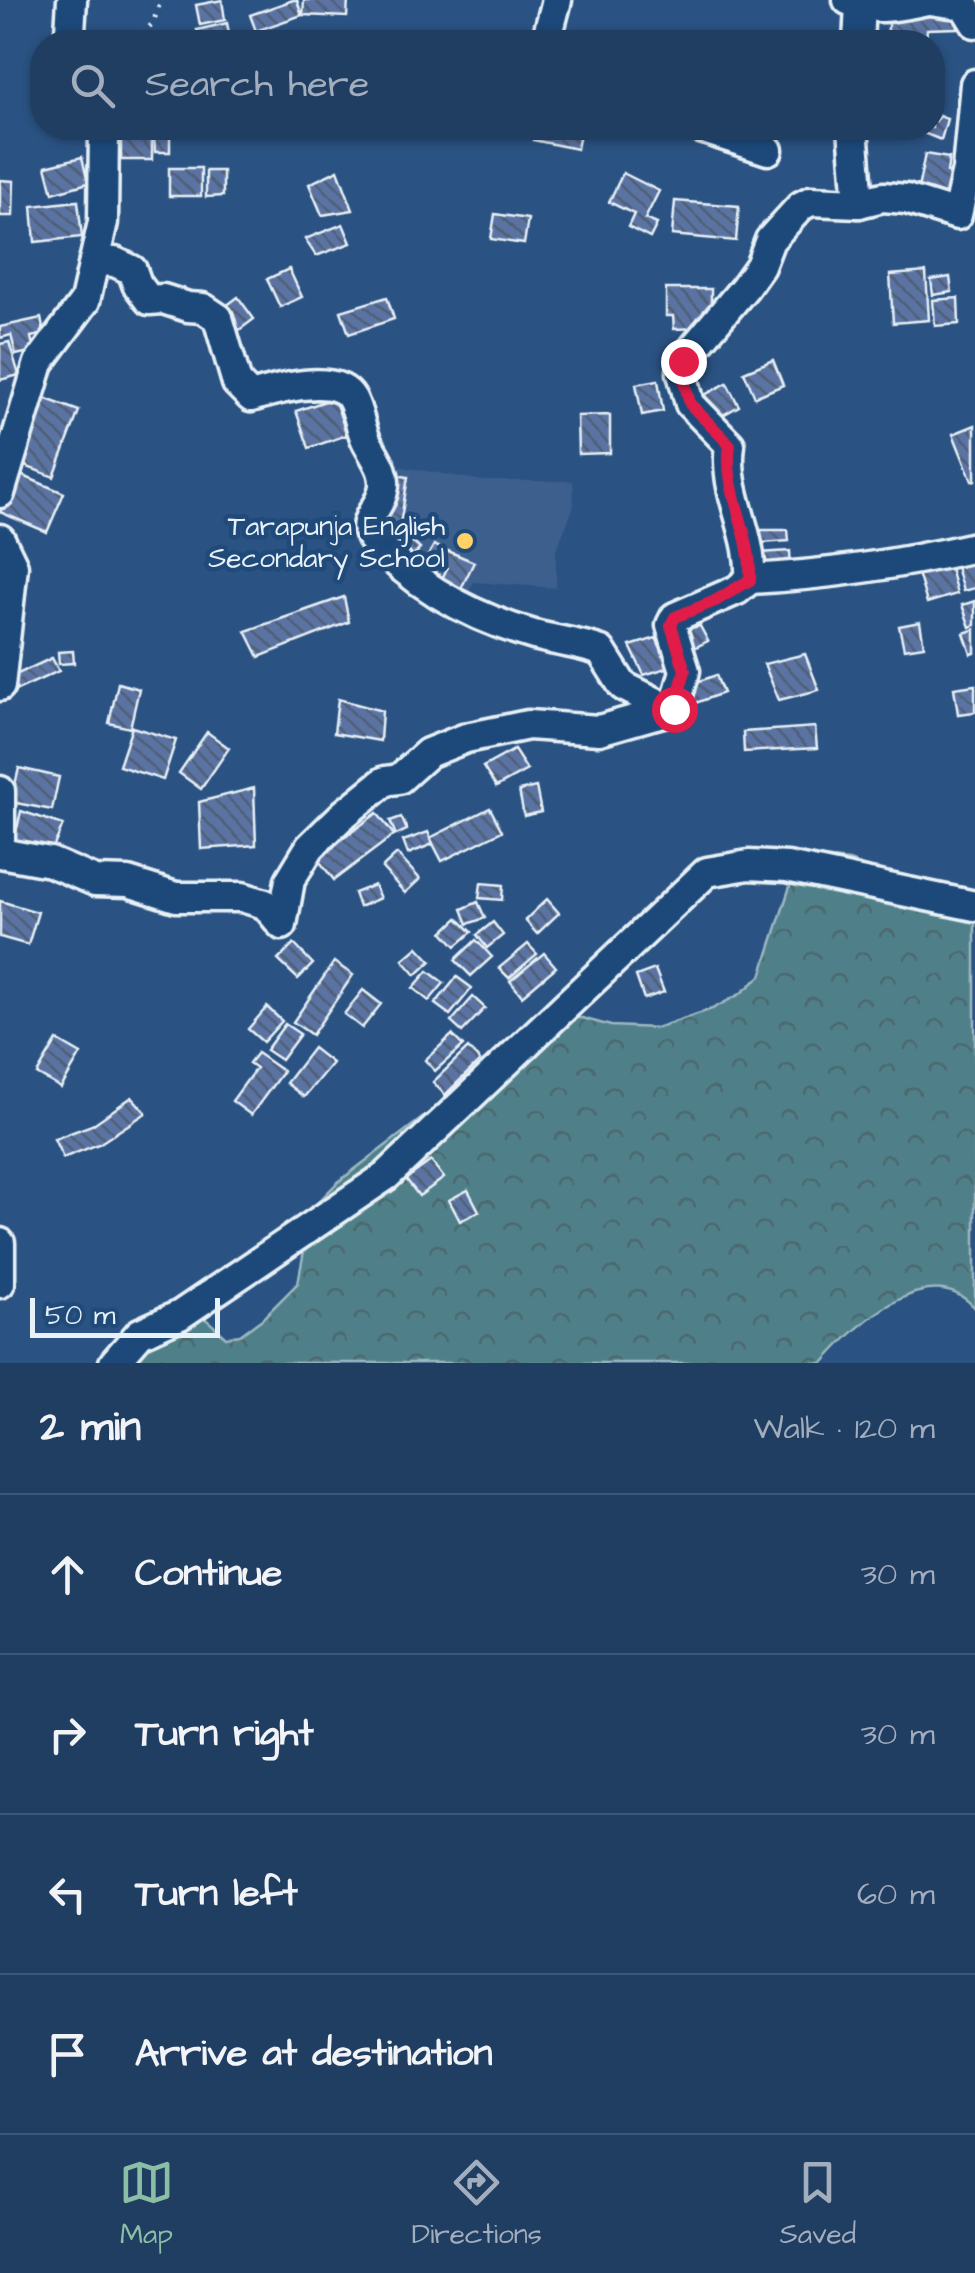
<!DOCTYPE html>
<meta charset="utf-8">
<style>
body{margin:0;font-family:"Architects Daughter",sans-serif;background:#2d496b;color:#f1f3f6}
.scale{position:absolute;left:30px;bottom:25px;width:190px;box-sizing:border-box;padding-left:10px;border:5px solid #e8f1f8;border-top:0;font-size:28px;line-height:35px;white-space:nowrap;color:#e8f1f8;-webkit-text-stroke:8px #1f4a7a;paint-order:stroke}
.stop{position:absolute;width:30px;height:30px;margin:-22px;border:8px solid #e11d48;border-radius:50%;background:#fff}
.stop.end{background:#e11d48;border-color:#fff;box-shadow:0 2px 10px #0008}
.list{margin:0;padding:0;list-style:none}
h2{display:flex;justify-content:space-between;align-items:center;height:130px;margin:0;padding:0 40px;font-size:42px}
h2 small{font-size:32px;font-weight:400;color:#a2aebe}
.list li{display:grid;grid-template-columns:65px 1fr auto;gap:30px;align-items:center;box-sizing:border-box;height:160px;padding:0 40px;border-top:2px solid #3d5777}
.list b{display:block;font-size:38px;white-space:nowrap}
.list em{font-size:32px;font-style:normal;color:#a2aebe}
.icon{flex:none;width:55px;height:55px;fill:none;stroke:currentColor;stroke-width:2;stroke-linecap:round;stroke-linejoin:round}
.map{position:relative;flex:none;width:975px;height:1363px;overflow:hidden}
.search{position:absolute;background:#203e62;box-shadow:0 2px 8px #0004;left:30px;right:30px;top:30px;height:110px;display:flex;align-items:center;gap:25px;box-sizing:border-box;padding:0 35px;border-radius:40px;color:#a2aebe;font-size:38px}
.sheet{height:770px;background:#203e62}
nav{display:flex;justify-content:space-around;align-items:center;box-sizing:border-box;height:140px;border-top:2px solid #3d5777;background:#203e62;font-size:28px;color:#a2aebe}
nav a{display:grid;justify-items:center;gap:5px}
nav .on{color:#8abfa5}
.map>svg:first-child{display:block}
.built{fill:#3c5f8e}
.forest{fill:url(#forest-crowns);stroke:#9cb8c1;stroke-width:2.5}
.building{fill:url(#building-back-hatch);stroke:#e8f1f8;stroke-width:2.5}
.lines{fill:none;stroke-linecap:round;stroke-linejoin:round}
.street-casing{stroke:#e8f1f8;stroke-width:35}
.path{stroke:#e8f1f8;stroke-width:5;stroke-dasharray:2.5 8;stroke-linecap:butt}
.street{stroke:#1f4a7a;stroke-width:28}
.route{stroke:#e11d48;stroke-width:12}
.poi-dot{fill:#ffd166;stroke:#1f4a7a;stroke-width:4}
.labels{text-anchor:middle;stroke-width:9;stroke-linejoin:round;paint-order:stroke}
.poi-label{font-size:28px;fill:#e8f1f8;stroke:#1f4a7a;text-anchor:end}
</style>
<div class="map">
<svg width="975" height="1363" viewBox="0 0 975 1363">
<defs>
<pattern id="forest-crowns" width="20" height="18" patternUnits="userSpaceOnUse" patternTransform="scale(2.5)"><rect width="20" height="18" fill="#50808a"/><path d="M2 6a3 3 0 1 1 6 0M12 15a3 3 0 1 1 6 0" fill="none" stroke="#4c676d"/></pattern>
<pattern id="building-back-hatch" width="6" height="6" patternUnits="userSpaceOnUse" patternTransform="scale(2.5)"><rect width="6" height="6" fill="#5a73a2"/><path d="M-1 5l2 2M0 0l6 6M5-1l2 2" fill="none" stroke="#505e76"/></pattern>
</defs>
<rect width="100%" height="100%" fill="#2a5282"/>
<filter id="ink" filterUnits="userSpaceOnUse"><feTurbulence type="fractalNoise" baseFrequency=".01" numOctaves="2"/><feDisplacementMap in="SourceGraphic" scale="20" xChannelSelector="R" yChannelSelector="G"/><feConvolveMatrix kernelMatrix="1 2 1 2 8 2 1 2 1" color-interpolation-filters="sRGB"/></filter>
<g filter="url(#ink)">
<polygon class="built" points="387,464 483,481 573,481 574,506 556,551 556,588 474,582 458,612 356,531"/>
<path class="forest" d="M812,857l37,4 126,45v402c-46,-52 -121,19 -152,55h-728l73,-60c24,0 41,19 58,34l14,-2 22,-16 36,-36 14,-75 26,-26 216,-164h28l29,8 45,2 56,-19 28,-15 21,-18 32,-99z"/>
<g class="building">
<polygon points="222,0 225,20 200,25 196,5"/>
<polygon points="293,0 297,0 302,15 256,31 250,15"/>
<polygon points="304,0 348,0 347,17 303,15"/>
<polygon points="959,10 958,28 927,29 926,42 887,42 889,12"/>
<polygon points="227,23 230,38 200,42 197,30"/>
<rect x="261" y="33" width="27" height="9"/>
<polygon points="939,116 947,119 941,140 911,128 932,128 932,119 936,121"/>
<polygon points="535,128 581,128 577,149 533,140"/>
<rect x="121" y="132" width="31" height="28"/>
<polygon points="154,136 170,136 170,152 155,152"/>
<polygon points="925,154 949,158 947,172 960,175 951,206 916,199"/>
<polygon points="82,157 88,183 53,193 46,166"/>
<rect x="169" y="168" width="32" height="28"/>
<polygon points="338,170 353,210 322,215 309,184"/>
<polygon points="206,171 223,171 223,196 206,197"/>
<polygon points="623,173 659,191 645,219 657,224 650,238 628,227 634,214 609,202"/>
<polygon points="0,180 14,181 13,216 0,216"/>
<polygon points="78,201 82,237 35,242 32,206"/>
<polygon points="675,201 739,206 736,241 672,235"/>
<polygon points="495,214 528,219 524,244 491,239"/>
<polygon points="343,224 351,243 316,256 305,239"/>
<polygon points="289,269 302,297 280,307 267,279"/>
<polygon points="926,272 929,320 893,323 890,275"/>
<polygon points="950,277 952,292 933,295 931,280"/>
<polygon points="666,289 711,289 711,316 701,328 674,329 673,316 666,316"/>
<polygon points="238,297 254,319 238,331 222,309"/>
<polygon points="387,297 394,319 349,334 341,311"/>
<polygon points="958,298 959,324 935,326 933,300"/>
<polygon points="41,318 44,334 31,337 34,351 16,355 11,335 0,338 0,327"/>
<polygon points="9,342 19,375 0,380 0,344"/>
<polygon points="773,360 783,385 755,397 744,372"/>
<polygon points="658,380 663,411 642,415 636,384"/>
<polygon points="727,383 739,406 712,421 699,398"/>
<polygon points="41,397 79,411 54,477 17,463"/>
<polygon points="334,398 347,435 309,448 296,411"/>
<polygon points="610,415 610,453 578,454 577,416"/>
<polygon points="975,425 975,480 972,481 953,434"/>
<polygon points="16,473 64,493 47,532 0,512"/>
<polygon points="390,474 408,477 400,525 382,522"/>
<polygon points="761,530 788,530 789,541 761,543"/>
<polygon points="405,535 420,549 411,558 396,543"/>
<polygon points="434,545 444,550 430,574 421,569"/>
<polygon points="448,551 474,562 456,599 437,590 447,568 441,565"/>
<polygon points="790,551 791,568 761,570 759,553"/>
<polygon points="975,556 975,588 963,591 955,563"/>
<polygon points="949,564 957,594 927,603 918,573"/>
<polygon points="344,597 349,622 259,657 246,631"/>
<polygon points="975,601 975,625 970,627 962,605"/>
<polygon points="920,622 924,646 904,649 899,626"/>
<polygon points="700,626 708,641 694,648 683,648 677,631"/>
<polygon points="975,629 975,653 971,654 964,633"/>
<polygon points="656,638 670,667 644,675 630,646"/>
<polygon points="73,651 74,663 59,664 58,652"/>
<polygon points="805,654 819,690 779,700 764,664"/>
<polygon points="52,658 59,671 17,690 11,677"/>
<polygon points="716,675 723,693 693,704 686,686"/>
<polygon points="118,683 139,689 130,728 109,723"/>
<polygon points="975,685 975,712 958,714 954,688"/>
<polygon points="338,699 382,711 380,741 334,733"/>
<polygon points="132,727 176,740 163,780 119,766"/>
<polygon points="815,727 817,748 744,752 743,732"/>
<polygon points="207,732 229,748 201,789 179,773"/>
<polygon points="514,750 527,770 496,787 483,767"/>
<polygon points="19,768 59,777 52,810 11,802"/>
<polygon points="536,787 541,812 524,816 519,791"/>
<polygon points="254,788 256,845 201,849 199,802"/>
<polygon points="490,808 502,831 442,861 430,838"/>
<polygon points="21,811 63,825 50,855 12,851"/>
<polygon points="377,813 394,835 334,880 317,858"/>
<polygon points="401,817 407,830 396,835 390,821"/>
<polygon points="428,832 433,844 408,854 403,841"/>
<polygon points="397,854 420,879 405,893 382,868"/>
<polygon points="481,883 503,885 502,900 479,898"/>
<polygon points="374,885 380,898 359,907 354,893"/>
<polygon points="547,899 559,913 537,934 525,920"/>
<polygon points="0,901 38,912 28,945 0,937"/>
<polygon points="478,902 485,918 468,924 462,909"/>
<polygon points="458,918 472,932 456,946 443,932"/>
<polygon points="493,922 503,935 487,948 477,935"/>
<polygon points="476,940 492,957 471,976 455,960"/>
<polygon points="294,944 313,964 298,979 278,960"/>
<polygon points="528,944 537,954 509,978 499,968"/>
<polygon points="418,947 431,961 416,975 403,960"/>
<polygon points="544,953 556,967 522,996 510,981"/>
<polygon points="334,962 353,975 312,1035 293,1022"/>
<polygon points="655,969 664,992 644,999 636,976"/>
<polygon points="428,971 444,983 429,1001 413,988"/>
<polygon points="457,977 472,988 450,1015 435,1004"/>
<polygon points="363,990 381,1004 362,1028 344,1014"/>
<polygon points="473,997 485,1008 462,1032 451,1022"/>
<polygon points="267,1007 282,1021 263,1042 248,1029"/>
<polygon points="285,1024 300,1034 281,1060 266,1050"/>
<polygon points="452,1035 463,1046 435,1071 425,1060"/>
<polygon points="57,1040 81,1054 61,1088 37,1074"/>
<polygon points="313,1048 332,1063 304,1097 286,1083"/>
<polygon points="468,1048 480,1061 445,1095 433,1082"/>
<polygon points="257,1053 283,1071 251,1115 232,1101 256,1068 249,1063"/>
<polygon points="132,1097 146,1113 99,1144 63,1158 54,1139 92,1125"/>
<polygon points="431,1161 444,1178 419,1196 406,1179"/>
<polygon points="468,1190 479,1211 460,1221 449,1200"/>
</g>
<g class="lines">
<g class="street-casing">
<g id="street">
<polyline points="72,0 70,31 74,42"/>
<path d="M848,0c26,13 53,5 80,0"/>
<polyline points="930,0 964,5 975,23"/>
<polyline points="546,42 557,0"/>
<polyline points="858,42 860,6"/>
<polyline points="701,128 768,150"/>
<polyline points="853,128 859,203"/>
<polyline points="0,493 39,363 85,301 103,222 104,128"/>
<polyline points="0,539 13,566 0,686"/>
<path d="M750,579c76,-4 151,-15 225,-32"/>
<path d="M655,714l19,-5 11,-38 -14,-46 4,-8 62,-27 13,-11c3,-46 -27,-87 -20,-134l-40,-41 -8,-31 1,-12 62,-74 15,-21 10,-26 31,-34 10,-5 48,2 24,-6 23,2 51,16 10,-45 8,-86"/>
<polyline points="0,791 0,839"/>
<path d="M0,853l50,9 45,19 33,1 48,15h66l23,7 17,21 8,-45 20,-33 34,-33 41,-33 14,-2 29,-26 38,-15 62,-13 71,5 56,-16 2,-11 -34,-17 -22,-35c-22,-8 -45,-10 -67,-16 -62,-18 -119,-48 -162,-97 -14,-17 8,-29 11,-47 5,-18 -8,-34 -16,-49 -7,-14 -8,-30 -15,-43 -15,-28 -78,-9 -101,-2l-14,-14 -19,-65 -15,-10 -15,-1 -25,-8 -14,1 -12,-16 -5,-14 -17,-8 -21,-1"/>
<polyline points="0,1243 0,1283"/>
<polyline points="114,1363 140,1333 180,1315 386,1176 707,872 749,865 787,867 975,906"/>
</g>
</g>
<polyline class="path" points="135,42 153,23 161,0"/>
<use href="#street" class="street"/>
</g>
</g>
<g class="lines" filter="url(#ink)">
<path class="route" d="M674,709l11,-38 -14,-46 4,-8 40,-16 35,-21c3,-47 -27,-88 -20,-135l-40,-41 -8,-31 1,-12"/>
</g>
<circle class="poi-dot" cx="465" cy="541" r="10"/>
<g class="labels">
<g class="poi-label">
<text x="445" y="535">Tarapunja English<tspan x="445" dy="32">Secondary School</tspan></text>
</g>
</g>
</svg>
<div class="scale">50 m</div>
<div class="stop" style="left:674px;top:709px"></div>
<div class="stop end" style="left:683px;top:361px"></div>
<div class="search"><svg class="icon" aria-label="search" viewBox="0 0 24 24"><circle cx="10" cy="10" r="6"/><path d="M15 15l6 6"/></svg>Search here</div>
</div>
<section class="sheet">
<h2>2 min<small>Walk · 120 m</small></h2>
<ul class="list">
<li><svg class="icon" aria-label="ahead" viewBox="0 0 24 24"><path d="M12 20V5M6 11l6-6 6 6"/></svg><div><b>Continue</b></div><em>30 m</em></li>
<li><svg class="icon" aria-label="right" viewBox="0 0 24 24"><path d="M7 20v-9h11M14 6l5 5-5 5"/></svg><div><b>Turn right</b></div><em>30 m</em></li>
<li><svg class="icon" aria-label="left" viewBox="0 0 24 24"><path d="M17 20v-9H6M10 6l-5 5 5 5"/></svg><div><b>Turn left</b></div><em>60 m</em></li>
<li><svg class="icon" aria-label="arrive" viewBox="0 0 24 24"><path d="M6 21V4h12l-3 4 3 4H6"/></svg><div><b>Arrive at destination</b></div></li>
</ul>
</section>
<nav>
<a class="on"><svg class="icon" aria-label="map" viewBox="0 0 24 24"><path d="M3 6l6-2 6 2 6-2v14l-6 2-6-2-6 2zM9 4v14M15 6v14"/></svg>Map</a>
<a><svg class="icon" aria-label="directions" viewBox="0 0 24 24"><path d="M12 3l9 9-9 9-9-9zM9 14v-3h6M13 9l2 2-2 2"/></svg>Directions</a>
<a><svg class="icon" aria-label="saved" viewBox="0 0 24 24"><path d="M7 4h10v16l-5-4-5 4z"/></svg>Saved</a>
</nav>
